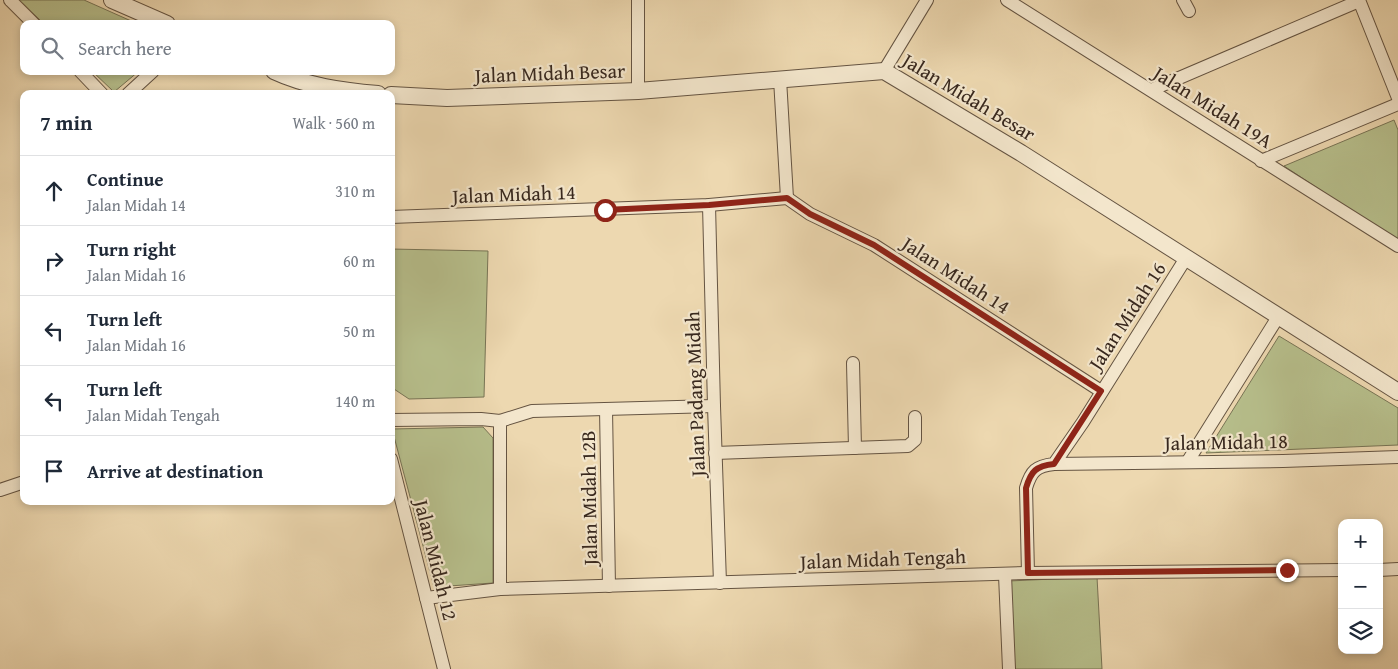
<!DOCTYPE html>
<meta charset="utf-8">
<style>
body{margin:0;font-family:"Gentium Book Plus",serif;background:#f6f6f7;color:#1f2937}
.controls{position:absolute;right:15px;bottom:15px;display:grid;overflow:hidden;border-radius:10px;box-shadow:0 2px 8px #0003}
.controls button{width:45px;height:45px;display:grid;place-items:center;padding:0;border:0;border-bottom:1px solid #e0e1e3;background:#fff;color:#1f2937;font:25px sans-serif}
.stop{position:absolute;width:15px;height:15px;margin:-11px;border:4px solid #8f2418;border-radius:50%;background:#fff}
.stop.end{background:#8f2418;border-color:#fff;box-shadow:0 1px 5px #0008}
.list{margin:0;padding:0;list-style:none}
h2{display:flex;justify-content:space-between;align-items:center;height:65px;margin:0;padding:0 20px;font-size:21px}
h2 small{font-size:16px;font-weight:400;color:#747a83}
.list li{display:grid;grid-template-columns:32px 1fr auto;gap:15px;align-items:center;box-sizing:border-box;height:70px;padding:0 20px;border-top:1px solid #e0e1e3}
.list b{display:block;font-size:19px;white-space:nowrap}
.list p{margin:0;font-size:16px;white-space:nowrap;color:#747a83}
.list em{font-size:16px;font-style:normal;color:#747a83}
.icon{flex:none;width:28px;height:28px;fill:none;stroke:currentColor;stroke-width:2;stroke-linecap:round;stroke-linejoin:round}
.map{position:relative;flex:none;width:1398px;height:669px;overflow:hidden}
.search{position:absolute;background:#fff;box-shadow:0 2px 8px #0003;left:20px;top:20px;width:375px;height:55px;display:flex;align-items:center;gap:12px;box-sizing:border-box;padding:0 18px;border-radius:10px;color:#747a83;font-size:19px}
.panel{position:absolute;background:#fff;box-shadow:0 2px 8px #0003;left:20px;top:90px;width:375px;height:415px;border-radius:10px}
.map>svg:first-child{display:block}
.green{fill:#b7bf8c;stroke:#787455}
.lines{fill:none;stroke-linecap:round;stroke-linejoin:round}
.minor-casing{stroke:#655442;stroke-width:14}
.tertiary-casing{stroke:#655442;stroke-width:18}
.minor{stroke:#f3e6cc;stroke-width:12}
.tertiary{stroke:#f3e6cc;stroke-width:16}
.route{stroke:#8f2418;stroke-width:6}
.labels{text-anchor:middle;stroke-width:4.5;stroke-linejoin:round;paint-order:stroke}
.street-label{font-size:20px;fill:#38281e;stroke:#f3e6cc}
</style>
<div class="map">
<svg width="1398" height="669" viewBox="0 0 1398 669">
<rect width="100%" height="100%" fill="#edd8b0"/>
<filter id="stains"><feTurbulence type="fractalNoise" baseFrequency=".004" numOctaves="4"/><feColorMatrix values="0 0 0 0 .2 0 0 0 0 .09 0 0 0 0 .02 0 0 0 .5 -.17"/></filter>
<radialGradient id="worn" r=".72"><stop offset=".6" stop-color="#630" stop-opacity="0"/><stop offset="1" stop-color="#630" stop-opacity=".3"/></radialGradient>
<g class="green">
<polygon points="19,0 84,0 138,24 44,24"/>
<polygon points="92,71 139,71 114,92"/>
<polygon points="1394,120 1398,130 1398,241 1284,166"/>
<polygon points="391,249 488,251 484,397 409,399 394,389 391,318"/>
<polygon points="1279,336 1398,408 1398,445 1206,453"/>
<polygon points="483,427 493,438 493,583 434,587 392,429"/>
<polygon points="1097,577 1102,669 1013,669 1009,581"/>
</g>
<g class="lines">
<g class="minor-casing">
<g id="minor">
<polyline points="10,0 34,24"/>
<polyline points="1007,0 1398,246"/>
<polyline points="1183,0 1189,11"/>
<polyline points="1359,0 1398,98"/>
<polyline points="80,71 102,94"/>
<polyline points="884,71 927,0"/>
<polyline points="780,79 787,198"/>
<polyline points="1151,90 1359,1"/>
<polyline points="638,91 638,0"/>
<polyline points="128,94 153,71"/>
<polyline points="1261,161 1398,104"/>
<polyline points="709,205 714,406 720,583"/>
<polyline points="391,217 709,205 787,198 810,214 874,245 1101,391"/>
<polyline points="853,363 855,448"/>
<polyline points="606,409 609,586"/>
<polyline points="391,420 481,419 500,421 532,411 714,406"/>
<polyline points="715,453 908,446 915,440 915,417"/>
<polyline points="391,459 444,669"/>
<polyline points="1188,461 1278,317"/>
<polyline points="1054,464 1283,461 1398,457"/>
<polyline points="0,490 24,482"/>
<polyline points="1379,570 1398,569"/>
<path d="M1028,573l-2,-85c5,-17 10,-22 28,-24l29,-42 103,-164"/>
<polyline points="1005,575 1009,669"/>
<polyline points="500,589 500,421"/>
<polyline points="426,598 500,589 1028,573 1342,570"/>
</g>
</g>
<g class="tertiary-casing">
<g id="tertiary">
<polyline points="112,0 167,24"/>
<path d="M274,71c32,15 69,20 104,23"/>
<polyline points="391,95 447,98 638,91 884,71 1021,153 1398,392"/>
</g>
</g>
<use href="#minor" class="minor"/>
<use href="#tertiary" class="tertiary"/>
</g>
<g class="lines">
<path class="route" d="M605,210l104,-5 78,-7 23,16 64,31 227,146 -47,73c-18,2 -23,7 -28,24l2,85 259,-3"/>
</g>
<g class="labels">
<g class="street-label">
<text transform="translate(550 73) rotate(-2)" y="7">Jalan Midah Besar</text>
<text transform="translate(969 97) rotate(31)" y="7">Jalan Midah Besar</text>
<text transform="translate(1213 107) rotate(32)" y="7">Jalan Midah 19A</text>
<text transform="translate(514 194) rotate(-2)" y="7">Jalan Midah 14</text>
<text transform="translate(956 275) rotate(33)" y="7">Jalan Midah 14</text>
<text transform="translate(1127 316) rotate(-57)" y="7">Jalan Midah 16</text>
<text transform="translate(695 394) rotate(-92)" y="7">Jalan Padang Midah</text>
<text transform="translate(1226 442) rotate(-1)" y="7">Jalan Midah 18</text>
<text transform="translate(589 498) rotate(-91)" y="7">Jalan Midah 12B</text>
<text transform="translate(883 559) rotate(-2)" y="7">Jalan Midah Tengah</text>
<text transform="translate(436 560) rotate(76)" y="7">Jalan Midah 12</text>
</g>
</g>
<rect width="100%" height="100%" filter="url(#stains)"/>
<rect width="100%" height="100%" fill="url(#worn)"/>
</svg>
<div class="controls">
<button>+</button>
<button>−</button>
<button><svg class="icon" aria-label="layers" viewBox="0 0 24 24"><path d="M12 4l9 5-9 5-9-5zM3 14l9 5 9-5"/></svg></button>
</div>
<div class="stop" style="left:605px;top:210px"></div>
<div class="stop end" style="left:1287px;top:570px"></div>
<div class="search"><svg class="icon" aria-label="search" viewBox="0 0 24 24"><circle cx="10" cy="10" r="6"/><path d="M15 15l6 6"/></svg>Search here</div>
<section class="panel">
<h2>7 min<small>Walk · 560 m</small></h2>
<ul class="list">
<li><svg class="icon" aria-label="ahead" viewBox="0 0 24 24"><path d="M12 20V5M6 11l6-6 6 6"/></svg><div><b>Continue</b><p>Jalan Midah 14</p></div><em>310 m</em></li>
<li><svg class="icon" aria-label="right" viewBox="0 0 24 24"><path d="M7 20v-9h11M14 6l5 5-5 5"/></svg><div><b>Turn right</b><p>Jalan Midah 16</p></div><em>60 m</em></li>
<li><svg class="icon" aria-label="left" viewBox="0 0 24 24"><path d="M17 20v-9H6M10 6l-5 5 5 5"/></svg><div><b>Turn left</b><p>Jalan Midah 16</p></div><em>50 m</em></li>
<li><svg class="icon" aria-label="left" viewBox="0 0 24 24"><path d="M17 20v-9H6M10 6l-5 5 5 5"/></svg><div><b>Turn left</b><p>Jalan Midah Tengah</p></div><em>140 m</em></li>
<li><svg class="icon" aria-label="arrive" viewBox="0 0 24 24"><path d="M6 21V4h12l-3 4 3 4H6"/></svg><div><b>Arrive at destination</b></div></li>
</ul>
</section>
</div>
